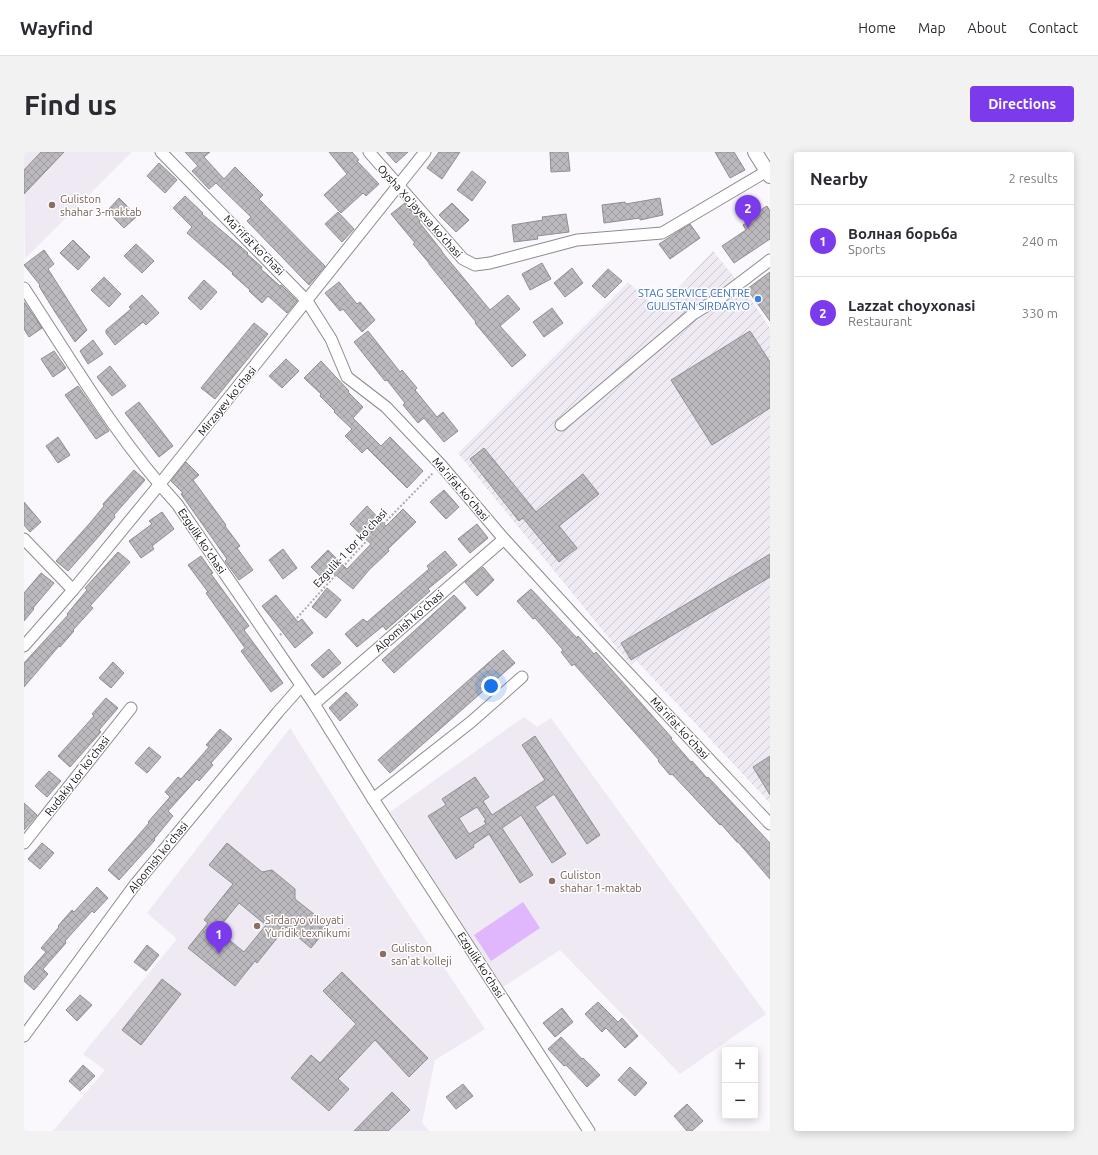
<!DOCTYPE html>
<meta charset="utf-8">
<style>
body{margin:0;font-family:Ubuntu,sans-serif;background:#f2f2f3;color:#2b2b33}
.controls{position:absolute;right:12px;bottom:12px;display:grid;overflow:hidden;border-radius:4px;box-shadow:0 2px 10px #0003}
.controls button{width:36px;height:36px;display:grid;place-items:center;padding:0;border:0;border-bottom:1px solid #e1e1e2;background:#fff;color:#2b2b33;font:20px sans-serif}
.you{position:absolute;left:467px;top:534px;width:14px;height:14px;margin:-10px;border:3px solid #fff;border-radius:50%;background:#1a73e8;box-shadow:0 0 0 6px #1a73e833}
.badge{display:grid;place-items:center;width:26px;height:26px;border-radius:50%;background:#7c3aed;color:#fff;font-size:13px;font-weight:700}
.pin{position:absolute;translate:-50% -33px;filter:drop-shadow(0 1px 2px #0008)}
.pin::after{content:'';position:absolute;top:21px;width:14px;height:12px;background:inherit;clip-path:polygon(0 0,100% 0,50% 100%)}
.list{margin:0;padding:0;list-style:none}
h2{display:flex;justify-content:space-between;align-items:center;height:52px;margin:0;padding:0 16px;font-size:17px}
h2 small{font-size:13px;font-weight:400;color:#7c7c81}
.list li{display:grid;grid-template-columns:26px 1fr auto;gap:12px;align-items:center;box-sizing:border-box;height:72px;padding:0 16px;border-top:1px solid #e1e1e2}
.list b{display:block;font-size:15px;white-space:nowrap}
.list p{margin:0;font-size:13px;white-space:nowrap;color:#7c7c81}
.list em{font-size:13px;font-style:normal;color:#7c7c81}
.map{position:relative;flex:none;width:746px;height:979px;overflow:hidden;border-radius:4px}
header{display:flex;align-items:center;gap:24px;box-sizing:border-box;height:56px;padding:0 20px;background:#fff;border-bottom:1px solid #e1e1e2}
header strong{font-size:19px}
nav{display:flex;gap:22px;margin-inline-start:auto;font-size:14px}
.intro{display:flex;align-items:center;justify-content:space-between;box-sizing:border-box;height:96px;padding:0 24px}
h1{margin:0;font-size:28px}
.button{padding:10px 18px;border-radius:4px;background:#7c3aed;color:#fff;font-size:14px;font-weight:700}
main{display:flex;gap:24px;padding:0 24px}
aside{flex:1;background:#fff;border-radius:4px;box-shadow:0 2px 10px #0003}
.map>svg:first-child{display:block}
.built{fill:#eee9f2}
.industrial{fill:url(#industrial-furrows)}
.grass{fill:#e0b7fc}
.building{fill:url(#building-cross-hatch);stroke:#908e91;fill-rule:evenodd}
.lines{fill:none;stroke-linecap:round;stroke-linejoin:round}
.minor-casing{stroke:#8d8b8e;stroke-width:13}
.major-casing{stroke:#8d8b8e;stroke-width:16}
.path{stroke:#acaaad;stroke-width:2;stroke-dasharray:2 2;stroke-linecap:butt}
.minor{stroke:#fff;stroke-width:11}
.major{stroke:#fff;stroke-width:14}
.education-dot{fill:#8d6e63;stroke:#fff;stroke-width:1.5}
.shop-dot{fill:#3f7fe0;stroke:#fff;stroke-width:1.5}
.labels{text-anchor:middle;stroke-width:3;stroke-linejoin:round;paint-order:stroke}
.education-label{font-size:11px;fill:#785e54;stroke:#fff;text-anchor:start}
.street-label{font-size:11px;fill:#0e0e0f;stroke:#fff}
.shop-label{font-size:11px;fill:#366cbe;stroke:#fff;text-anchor:end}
</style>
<header>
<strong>Wayfind</strong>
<nav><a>Home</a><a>Map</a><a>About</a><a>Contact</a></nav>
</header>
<div class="intro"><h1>Find us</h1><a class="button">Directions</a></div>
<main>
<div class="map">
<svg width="746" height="979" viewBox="0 0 746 979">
<defs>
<pattern id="industrial-furrows" width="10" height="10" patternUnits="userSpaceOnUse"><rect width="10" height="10" fill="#eee9f2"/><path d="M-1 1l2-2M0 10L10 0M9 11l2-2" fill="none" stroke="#cbc7ce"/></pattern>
<pattern id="building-cross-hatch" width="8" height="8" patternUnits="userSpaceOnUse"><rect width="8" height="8" fill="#bbb9bd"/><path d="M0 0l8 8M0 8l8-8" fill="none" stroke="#a09ea1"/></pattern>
</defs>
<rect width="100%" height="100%" fill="#faf8fc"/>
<g class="built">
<polygon points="0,0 108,0 1,107"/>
<polygon points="500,565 513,575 527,566 742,862 656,922 536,798 479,835 366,660"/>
<polygon points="266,576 363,730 461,877 411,908 398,971 405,979 29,979 81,918 59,902 153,787 123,761"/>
</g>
<polygon class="industrial" points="689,99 722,140 746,176 746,651 612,508 607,513 434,301 604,130 634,158"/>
<polygon class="grass" points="499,750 516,776 467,809 450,783"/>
<g class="building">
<polygon points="17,0 40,0 0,42 0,18"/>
<polygon points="161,0 186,0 180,5 200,27 211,15 239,43 235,47 301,114 285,133 223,69 227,65 192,31 185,37 168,19 174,14"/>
<polygon points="305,0 328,0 335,8 333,9 355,32 342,44 339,41 317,61 300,43 323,22"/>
<polygon points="362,0 384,0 372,11"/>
<polygon points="415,0 436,0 418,27 403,16"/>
<polygon points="526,0 544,0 546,19 527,20"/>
<polygon points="691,0 710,0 721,18 706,26"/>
<polygon points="135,11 153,28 141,41 123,24"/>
<polygon points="448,19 462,30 448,49 433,38"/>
<polygon points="161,44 179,61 178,62 224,101 223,102 238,115 237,117 256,134 257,133 273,149 263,161 244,144 238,151 225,139 226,138 208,122 209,121 163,81 168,75 149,56"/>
<polygon points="95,46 113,64 100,76 83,59"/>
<polygon points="636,46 639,63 616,68 616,66 580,71 578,53 601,50 602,52"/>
<polygon points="381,51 396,69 395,70 418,99 418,100 466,158 484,143 496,157 476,174 502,203 488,215 451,171 452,170 405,112 405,111 389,92 391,91 367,62"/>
<polygon points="428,51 445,68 432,80 415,63"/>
<polygon points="743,54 746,59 746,87 710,111 698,94 722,78 719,73 731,65 730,62"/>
<polygon points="314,60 330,77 318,90 301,72"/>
<polygon points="542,62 545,80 513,84 514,87 490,90 488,73 519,68 518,65"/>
<polygon points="666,72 676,86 646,107 635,92"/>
<polygon points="49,88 66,105 54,118 36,101"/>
<polygon points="112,92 130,109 118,121 100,104"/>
<polygon points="20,98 30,112 24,117 63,178 51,190 31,160 15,134 16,133 0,113"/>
<polygon points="518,111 527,127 506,138 498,122"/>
<polygon points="548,116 559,131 541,145 530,131"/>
<polygon points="584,117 598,129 581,146 568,134"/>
<polygon points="746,120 746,169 723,137"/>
<polygon points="80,125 97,142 85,155 67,138"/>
<polygon points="180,128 193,140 177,158 164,146"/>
<polygon points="315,130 333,152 336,150 351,168 338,180 319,157 316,159 301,141"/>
<polygon points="118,143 135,161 122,173 119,170 91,193 82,181 82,178 107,157 105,155"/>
<polygon points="0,150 18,176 5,185 0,177"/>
<polygon points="528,156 539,171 520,185 509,170"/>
<polygon points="230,171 244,182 191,247 177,236"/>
<polygon points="344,179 376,220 378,218 393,236 391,238 413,265 419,260 434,279 420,290 400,266 394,271 379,253 381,251 363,228 361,229 330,190"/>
<polygon points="726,179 746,210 746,256 688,293 647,228"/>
<polygon points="69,188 79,202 64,212 56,199"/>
<polygon points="30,199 42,216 29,225 17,207"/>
<polygon points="262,207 275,219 258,236 245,224"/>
<polygon points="297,209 325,239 324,240 339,255 329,266 357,294 366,285 399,319 383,336 343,296 338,301 321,284 328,277 310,260 311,259 296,244 297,242 280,226"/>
<polygon points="86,214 102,234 88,244 73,225"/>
<polygon points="54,234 85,279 72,287 41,243"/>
<polygon points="115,250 149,294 135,305 101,261"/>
<polygon points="34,285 46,303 34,311 22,294"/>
<polygon points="460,296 512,360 559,322 575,342 535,374 553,396 535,410 499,366 495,369 446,307"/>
<polygon points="162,310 175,323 169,328 202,373 201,374 216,394 213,396 229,418 215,428 201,409 203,407 157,342 159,341 147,329"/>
<polygon points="110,318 121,328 90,363 91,365 76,383 44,419 32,409 66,371 80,354 79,352"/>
<polygon points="420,338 435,355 422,367 406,350"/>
<polygon points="0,350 17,370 6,380 0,373"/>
<polygon points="343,354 362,374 379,357 392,370 364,397 365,399 345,418 329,437 308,420 300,428 287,415 304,398 323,417 347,392 326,372"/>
<polygon points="138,360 150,377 128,394 130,397 117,406 105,389 128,372 125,369"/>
<polygon points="453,372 464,386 446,401 434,387"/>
<polygon points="259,397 273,416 259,427 245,408"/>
<polygon points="421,399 433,413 404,437 406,439 362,478 359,474 333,495 321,482 339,467 343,470 405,417 403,414"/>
<polygon points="94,400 106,410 66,454 69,456 49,478 50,479 36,495 35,494 0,535 0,511 44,463 43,462 63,438 61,436"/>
<polygon points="746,402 746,425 607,508 597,491"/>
<polygon points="177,404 189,421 187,422 225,474 220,478 259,531 247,540 217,499 221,496 182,441 184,440 164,413"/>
<polygon points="459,415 470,428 453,444 441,430"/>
<polygon points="17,421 30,431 9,456 10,457 0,469 0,441"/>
<polygon points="303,436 317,448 302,466 288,455"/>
<polygon points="507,437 553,486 554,484 570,502 572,500 648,586 647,587 667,610 668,609 683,626 684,625 746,691 746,727 714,690 713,690 697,672 696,673 648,622 646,623 634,609 635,608 550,512 548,514 537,500 539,498 511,466 509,467 493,449"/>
<polygon points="252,443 274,470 278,467 289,481 271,496 238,454"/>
<polygon points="430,443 442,456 370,521 358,508"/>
<polygon points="305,497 317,511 299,526 287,513"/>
<polygon points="479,498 491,511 366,621 354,608"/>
<polygon points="89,510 100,521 87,536 75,526"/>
<polygon points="322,540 334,553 316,569 305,556"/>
<polygon points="82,546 94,556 75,578 77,580 46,615 34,604 70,564 68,562"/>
<polygon points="196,577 208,587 187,611 189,613 175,629 173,627 144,659 149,664 130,687 131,688 95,728 84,718 125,671 124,670 146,645 141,640 154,625 157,627 185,595 182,593"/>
<path d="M511,584l65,99 -13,9 -33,-50 -19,13 31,47 -14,9 -31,-48 -19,13 31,47 -13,8 -31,-49 -16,11 1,2 -18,12 -28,-43 18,-11 -4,-6 33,-22 14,20 -6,4 9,14 53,-35 -23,-35zM453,655l9,13 -2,1 2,3 -17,10 -10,-16z"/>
<polygon points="125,595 137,605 123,621 111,611"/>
<polygon points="746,604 746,643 729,615"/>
<polygon points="25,619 37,629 23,645 11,634"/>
<polygon points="0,651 13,663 0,678"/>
<polygon points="18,691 30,701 16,717 4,707"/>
<path d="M203,691l35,29 10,-2 23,19v10l34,27 -18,22 -25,-21 -29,36 -2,-2 -20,25 -47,-38 20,-25 -4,-3 29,-36 -24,-19zM215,751l27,22 -22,27 -27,-22z"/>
<polygon points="73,735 84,746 70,761 68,759 41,789 42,791 19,817 24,822 10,838 0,829 0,825 22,800 17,796 35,775 34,774 48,758 50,760"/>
<polygon points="123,793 135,803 122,819 110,810"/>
<polygon points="318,820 404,906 385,925 351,888 314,927 325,937 305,959 267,926 287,903 296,911 332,872 299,839"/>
<polygon points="138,827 157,842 117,893 98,878"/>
<polygon points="56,843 68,853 53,869 42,858"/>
<polygon points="574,850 594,870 598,866 614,884 601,896 582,876 578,880 561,862"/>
<polygon points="538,856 549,870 531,885 519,871"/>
<polygon points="537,885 558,907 559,906 576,923 563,935 542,913 540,914 524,897"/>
<polygon points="59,913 71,924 56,939 45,929"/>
<polygon points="606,915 623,931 611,944 594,928"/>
<polygon points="439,932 449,944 432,957 422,945"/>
<polygon points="368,940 386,958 364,979 330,979"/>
<polygon points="663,952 679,969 668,979 663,979 650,964"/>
</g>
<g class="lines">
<g class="minor-casing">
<g id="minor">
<polyline points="137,0 283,149 307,187 323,225 362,255 417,313 480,387 558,472 746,672"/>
<polyline points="345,0 439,107 451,113 466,111 553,88 638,81 743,19"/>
<path d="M0,136c48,73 93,151 153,216l137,200 59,95 216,332"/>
<polyline points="537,273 669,162 700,143 746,108"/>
<polyline points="0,387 49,438"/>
<polyline points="0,494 49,438 135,333 401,0"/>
<polyline points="290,552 480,387"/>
<polyline points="349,647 447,570 498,525"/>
<polyline points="0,691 107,556"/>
<polyline points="0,884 110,734 254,560 277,534"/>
</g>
</g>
<g class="major-casing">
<polyline id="major" points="731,0 746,24"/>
</g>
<polyline class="path" points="256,483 272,467 335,397 409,321"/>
<use href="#minor" class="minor"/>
<use href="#major" class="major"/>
</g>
<g class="education-dot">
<circle cx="28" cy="53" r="4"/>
<circle cx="528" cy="729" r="4"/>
<circle cx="233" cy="774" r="4"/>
<circle cx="359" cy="802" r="4"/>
</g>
<circle class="shop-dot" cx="734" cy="147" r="4"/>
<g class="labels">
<g class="education-label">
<text x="36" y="51">Guliston<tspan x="36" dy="13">shahar 3-maktab</tspan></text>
<text x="536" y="727">Guliston<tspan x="536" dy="13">shahar 1-maktab</tspan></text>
<text x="241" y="772">Sirdaryo viloyati<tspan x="241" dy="13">Yuridik texnikumi</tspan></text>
<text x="367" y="800">Guliston<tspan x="367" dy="13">san'at kolleji</tspan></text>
</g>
<g class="street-label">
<text transform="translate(396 59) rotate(48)" y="4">Oysha Xo'jayeva ko'chasi</text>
<text transform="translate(230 93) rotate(45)" y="4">Ma'rifat ko'chasi</text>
<text transform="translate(203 249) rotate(-51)" y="4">Mirzayev ko'chasi</text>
<text transform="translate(437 337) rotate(49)" y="4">Ma'rifat ko'chasi</text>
<text transform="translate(178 389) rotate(56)" y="4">Ezgulik ko'chasi</text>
<text transform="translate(326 396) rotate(-47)" y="4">Ezgulik-1 tor ko'chasi</text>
<text transform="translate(385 469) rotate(-41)" y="4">Alpomish ko'chasi</text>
<text transform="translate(656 576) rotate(47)" y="4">Ma'rifat ko'chasi</text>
<text transform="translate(53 624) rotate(-52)" y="4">Rudakiy tor ko'chasi</text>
<text transform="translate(134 705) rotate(-51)" y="4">Alpomish ko'chasi</text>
<text transform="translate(457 813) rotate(57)" y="4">Ezgulik ko'chasi</text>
</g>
<g class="shop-label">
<text x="726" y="145">STAG SERVICE CENTRE<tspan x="726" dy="13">GULISTAN SIRDARYO</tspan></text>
</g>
</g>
</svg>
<div class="controls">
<button>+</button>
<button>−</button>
</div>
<div class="you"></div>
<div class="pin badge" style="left:195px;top:802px">1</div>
<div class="pin badge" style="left:724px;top:76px">2</div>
</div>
<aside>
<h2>Nearby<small>2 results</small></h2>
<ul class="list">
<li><span class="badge">1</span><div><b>Волная борьба</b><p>Sports</p></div><em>240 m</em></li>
<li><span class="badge">2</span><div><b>Lazzat choyxonasi</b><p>Restaurant</p></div><em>330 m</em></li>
</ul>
</aside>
</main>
